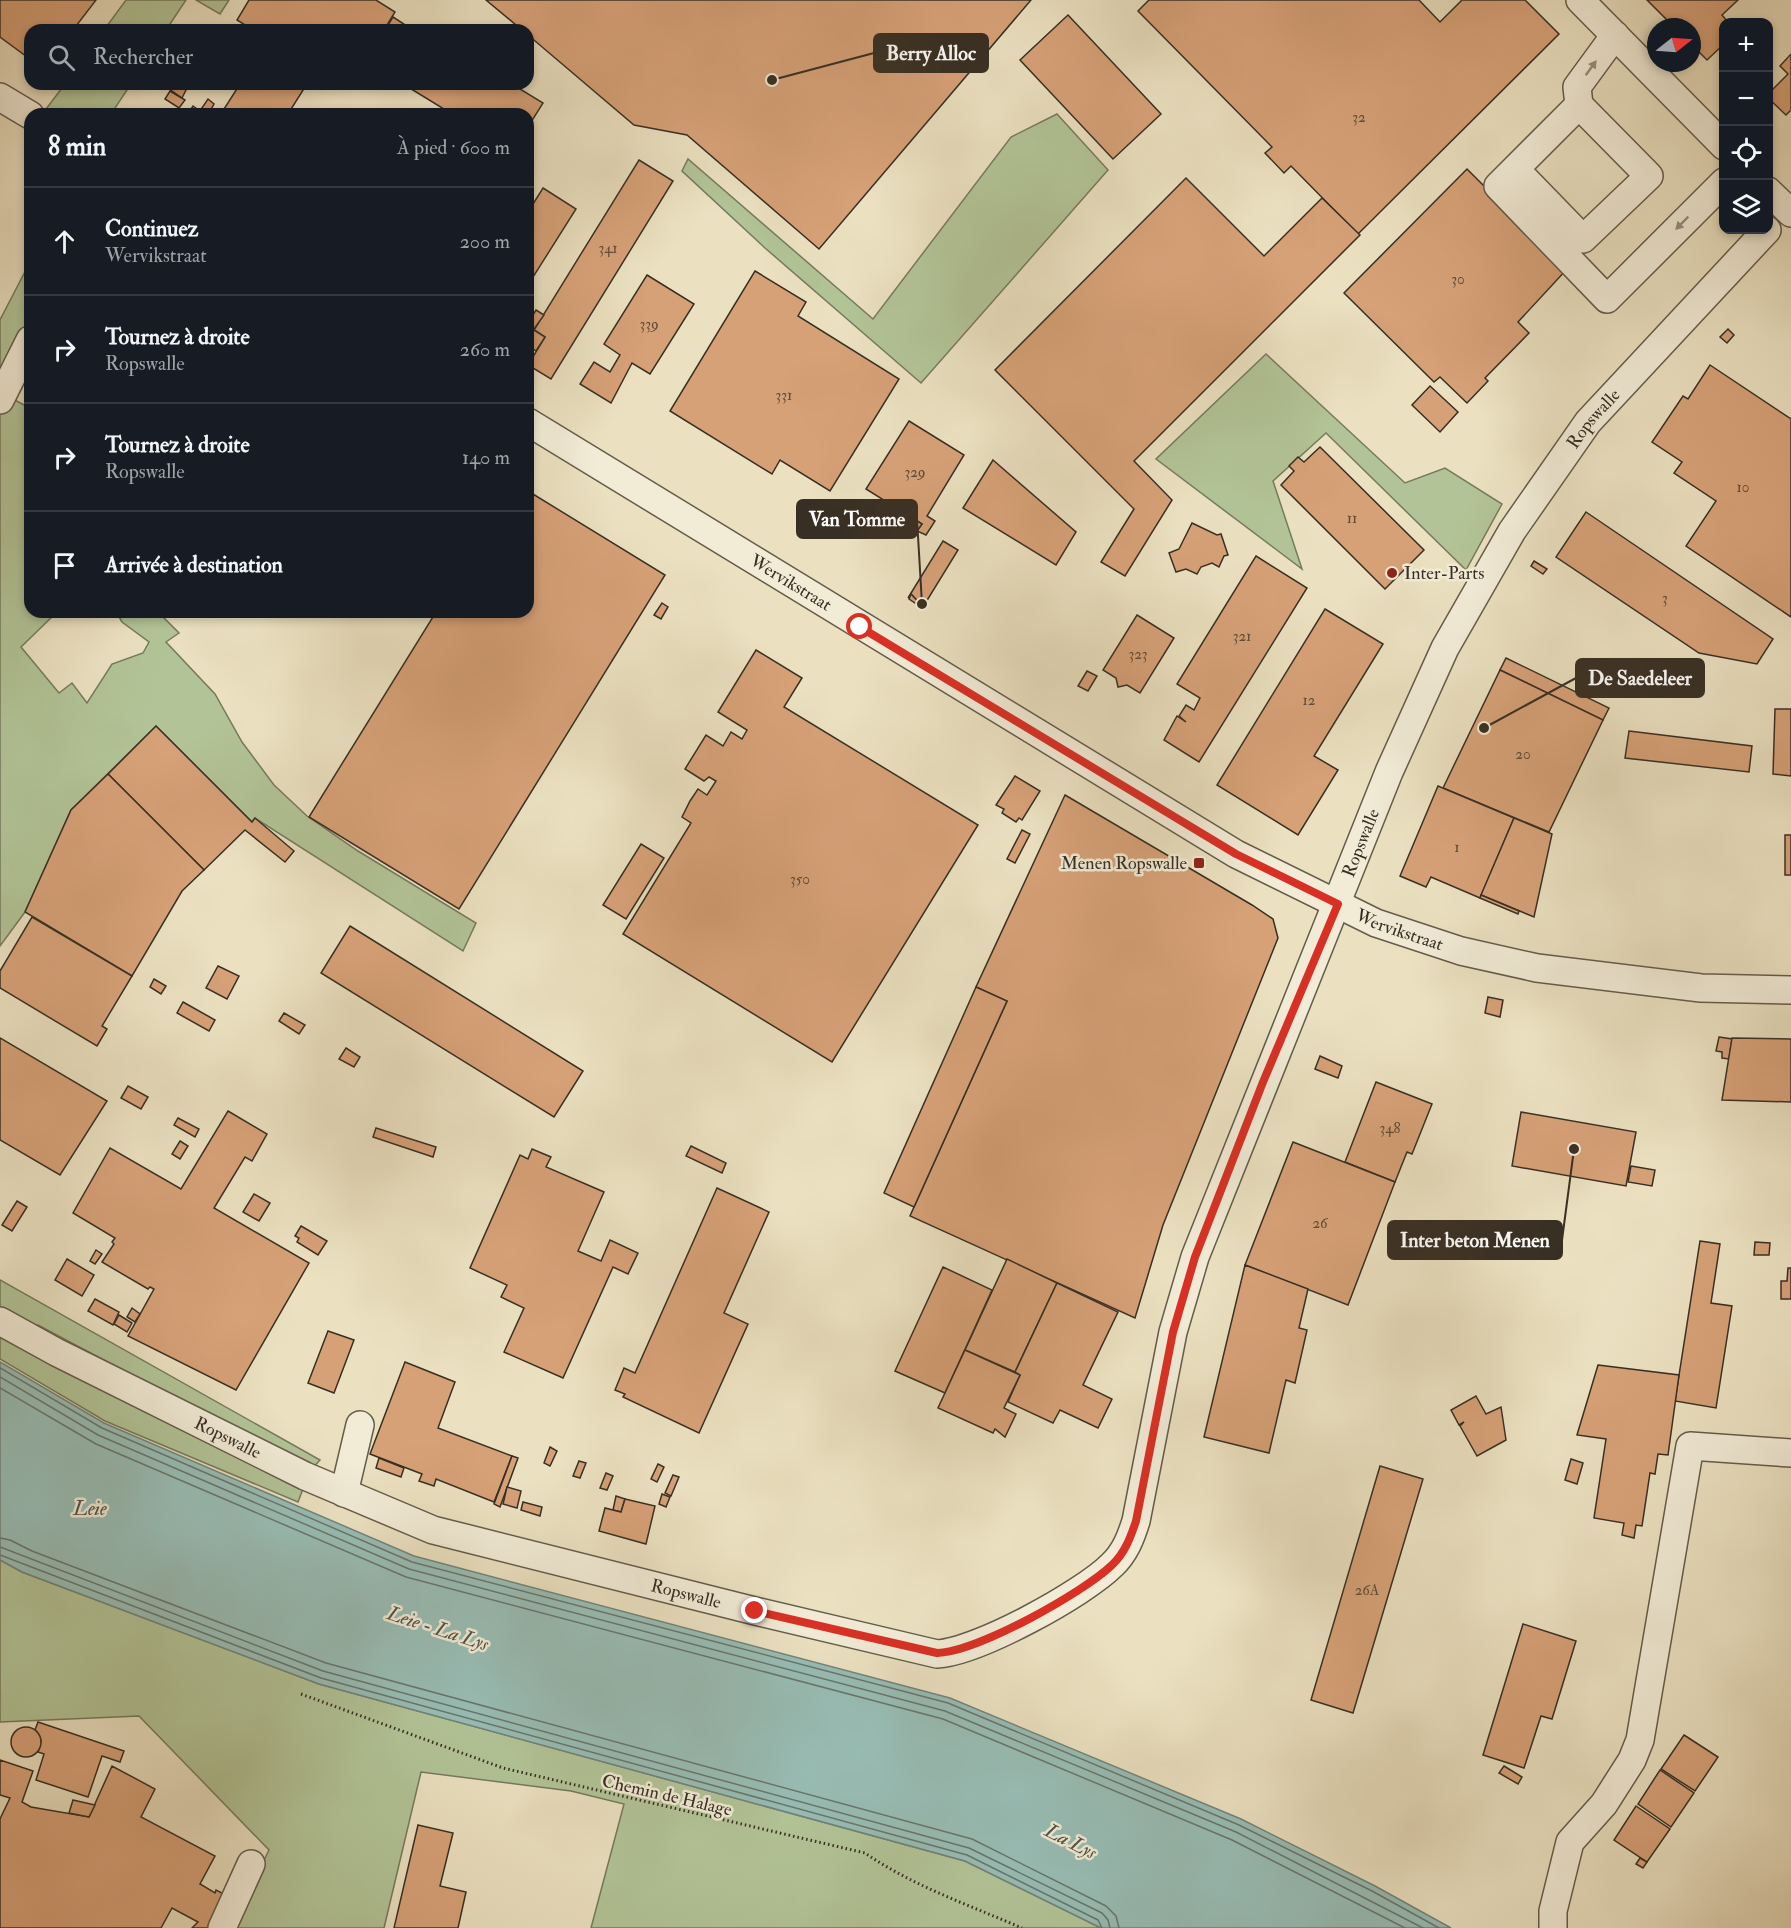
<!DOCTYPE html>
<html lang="fr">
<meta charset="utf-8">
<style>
body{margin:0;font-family:"IM FELL Double Pica",serif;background:#20242c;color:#f1f3f6}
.controls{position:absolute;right:18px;top:18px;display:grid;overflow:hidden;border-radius:12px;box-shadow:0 3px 9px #0003}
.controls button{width:54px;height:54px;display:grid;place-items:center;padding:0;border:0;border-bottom:2px solid #363941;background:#171b24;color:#f1f3f6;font:30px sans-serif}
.compass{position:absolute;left:1647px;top:18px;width:54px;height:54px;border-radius:50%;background:#171b24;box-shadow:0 3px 9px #0003;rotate:73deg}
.stop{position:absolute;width:18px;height:18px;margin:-14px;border:4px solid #d93025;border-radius:50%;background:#fff}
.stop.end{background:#d93025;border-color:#fff;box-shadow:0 2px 6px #0008}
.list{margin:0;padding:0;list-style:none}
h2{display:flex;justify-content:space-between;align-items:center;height:78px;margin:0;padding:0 24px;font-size:26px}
h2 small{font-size:20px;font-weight:400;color:#9ea1a6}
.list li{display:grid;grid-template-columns:39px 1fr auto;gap:18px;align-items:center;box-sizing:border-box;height:108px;padding:0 24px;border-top:2px solid #363941}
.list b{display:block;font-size:22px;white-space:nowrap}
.list p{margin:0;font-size:20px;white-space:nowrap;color:#9ea1a6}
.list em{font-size:20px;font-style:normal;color:#9ea1a6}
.icon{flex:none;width:33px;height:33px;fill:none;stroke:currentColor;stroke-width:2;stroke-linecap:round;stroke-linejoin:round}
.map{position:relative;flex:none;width:1791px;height:1928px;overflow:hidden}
.search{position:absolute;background:#171b24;box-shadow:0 3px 9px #0003;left:24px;top:24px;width:510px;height:66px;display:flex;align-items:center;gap:15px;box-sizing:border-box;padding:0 21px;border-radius:18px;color:#9ea1a6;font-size:22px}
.panel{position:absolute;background:#171b24;box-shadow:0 3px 9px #0003;left:24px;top:108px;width:510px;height:510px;border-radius:18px}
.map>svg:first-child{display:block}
.green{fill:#b2c497;stroke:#757a5e;stroke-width:1.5}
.water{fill:#98bdb5;stroke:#72847b;stroke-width:1.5}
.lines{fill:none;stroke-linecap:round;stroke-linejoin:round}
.shore{stroke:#68766c;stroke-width:1.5}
.building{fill:#d7a178;stroke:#382f24;stroke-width:1.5}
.minor-casing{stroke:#655c4b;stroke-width:30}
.path{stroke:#382f24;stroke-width:3;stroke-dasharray:1.5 3;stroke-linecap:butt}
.minor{stroke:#f2ecd7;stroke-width:27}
.oneway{fill:#958e7e}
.route{stroke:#d93025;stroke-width:8}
.poi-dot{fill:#8f2418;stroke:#f2ecd7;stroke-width:2}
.labels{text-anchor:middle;stroke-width:5;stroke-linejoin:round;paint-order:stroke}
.number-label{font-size:15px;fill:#604c39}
.street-label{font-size:18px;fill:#382f24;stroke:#f2ecd7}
.poi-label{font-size:18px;fill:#382f24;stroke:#f2ecd7;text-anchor:start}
.water-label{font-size:20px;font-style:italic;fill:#505248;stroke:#f2ecd7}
.leader{fill:none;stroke:#382f24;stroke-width:2}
.callout-dot{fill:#382f24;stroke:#f2ecd7;stroke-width:2}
.callout{fill:#382f24;stroke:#382f24;stroke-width:2}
.callout-label{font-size:20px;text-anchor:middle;font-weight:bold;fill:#fff}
</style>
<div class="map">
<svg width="1791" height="1928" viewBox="0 0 1791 1928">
<rect width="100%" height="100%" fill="#ebe1c1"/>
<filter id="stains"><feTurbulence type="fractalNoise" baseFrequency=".00333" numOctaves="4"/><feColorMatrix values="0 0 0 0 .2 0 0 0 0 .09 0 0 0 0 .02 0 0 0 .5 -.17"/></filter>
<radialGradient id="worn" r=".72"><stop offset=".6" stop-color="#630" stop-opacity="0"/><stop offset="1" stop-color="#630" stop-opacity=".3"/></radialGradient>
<g class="green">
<polygon points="126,0 186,0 166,30 104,30"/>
<polygon points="196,0 229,0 220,14"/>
<polygon points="65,84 131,84 111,114 54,114 46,109"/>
<polygon points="1057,114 1108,170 921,383 765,248 682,171 688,159 873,319 1011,137"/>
<polygon points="30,262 30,327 0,385 0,320"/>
<polygon points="1266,354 1405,483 1445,468 1502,504 1466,570 1326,433 1273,481 1302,569 1156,459"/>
<polygon points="9,397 30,408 30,612 57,612 21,647 59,693 72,683 87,703 112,664 143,653 149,642 122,622 116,612 158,612 179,633 166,642 215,694 242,742 274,785 307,816 358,851 476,923 463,951 255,818 252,822 156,726 71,810 25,912 0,946 0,410"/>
<polygon points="0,1280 320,1460 311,1470 38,1325 25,1347 304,1486 298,1502 105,1421 0,1359"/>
<polygon points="0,1560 22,1572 319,1684 965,1861 1101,1928 591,1928 624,1804 571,1791 421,1772 384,1928 231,1928 269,1850 139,1716 0,1722"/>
</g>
<polygon class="water" points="0,1362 104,1423 414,1556 950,1698 1241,1819 1375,1886 1451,1928 1101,1928 965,1861 319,1684 22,1572 0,1560"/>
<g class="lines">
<g class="shore">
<polyline points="0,1368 102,1428 412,1562 948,1703 1239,1825 1372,1891 1439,1928"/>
<polyline points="0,1377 98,1435 409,1569 945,1711 1236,1832 1423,1928"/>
<polyline points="0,1388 96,1444 406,1577 943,1719 1232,1840 1405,1928"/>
<polyline points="0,1538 10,1540 32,1551 326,1663 972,1839 1106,1906 1116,1916 1119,1928"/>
<polyline points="0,1547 323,1671 969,1848 1102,1913 1108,1920 1110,1928"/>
<polyline points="0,1555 321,1678 967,1855 1098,1920 1102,1928"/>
</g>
</g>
<g class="building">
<polygon points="0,0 96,0 73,30 30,30 30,59 0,37"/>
<polygon points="249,0 376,0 395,12 384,30 253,30 237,20"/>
<polygon points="486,0 1031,0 819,249 687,135 634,125 528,35 528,30 522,30"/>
<polygon points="1149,0 1419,0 1440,22 1462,0 1525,0 1559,34 1358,234 1291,166 1284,173 1265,153 1272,147 1138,11"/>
<polygon points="1647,0 1738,0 1722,15 1728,22 1724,22 1724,44 1707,60 1692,45 1692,27 1674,27"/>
<polygon points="1068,15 1161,114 1113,159 1020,60"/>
<polygon points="393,17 413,30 385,30"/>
<polygon points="1791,54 1791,110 1786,115 1768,98 1768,94 1788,74 1780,66"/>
<polygon points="162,84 181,84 187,88 182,98"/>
<polygon points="240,84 300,84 305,87 288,114 225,114 227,111 224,109"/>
<polygon points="403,84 512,84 543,103 528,127 528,114 452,114"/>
<polygon points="170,91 185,100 179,108 165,99"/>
<polygon points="208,99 214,104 209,113 211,114 188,114 193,106 200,111"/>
<polygon points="639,160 673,181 551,379 528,365 545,337 534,330"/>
<polygon points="1467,169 1567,269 1518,322 1529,333 1485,378 1488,381 1467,403 1440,377 1434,382 1344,293"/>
<polygon points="1186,178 1264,256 1322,198 1360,235 1134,461 1172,500 1125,576 1101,562 1134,509 995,370"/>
<polygon points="543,188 576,209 528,285 528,212"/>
<polygon points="755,271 806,302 798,316 899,379 830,491 780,460 772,474 670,411"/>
<polygon points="647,275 694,304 650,374 632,363 611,403 580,384 594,362 610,372 620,355 604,344"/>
<polygon points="536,310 544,315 534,329 528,323"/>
<polygon points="1728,329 1734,335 1727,343 1720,337"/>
<polygon points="534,330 545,337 536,351 528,345 528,339"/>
<polygon points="1710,365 1791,419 1791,617 1686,546 1716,501 1674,473 1682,462 1652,442 1683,396 1688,399"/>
<polygon points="1430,386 1458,412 1440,432 1412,405"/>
<polygon points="909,421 964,455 927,516 935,521 926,535 917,531 922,524 866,489"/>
<polygon points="1320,447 1424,550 1385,589 1281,485 1294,471 1289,466 1298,457 1304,462"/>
<polygon points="993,460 1076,532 1056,565 963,508"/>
<polygon points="528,491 665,575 459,909 309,817 436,612 528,612"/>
<polygon points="1586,512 1773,639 1757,664 1699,653 1556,557"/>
<polygon points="909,516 922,524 917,531 905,523"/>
<polygon points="1192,523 1217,535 1221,534 1228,555 1224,556 1219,567 1212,563 1201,567 1197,574 1186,569 1176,572 1169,553 1179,549"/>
<polygon points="943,541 958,550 923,607 911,594 908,598"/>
<polygon points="1256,556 1307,588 1199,762 1164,740 1177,716 1186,722 1179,716 1186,705 1194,710 1200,698 1177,684"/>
<polygon points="1534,561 1547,569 1543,574 1531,566"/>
<polygon points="911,594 922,606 921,607 909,599"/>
<polygon points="662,603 668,607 661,619 654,615"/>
<polygon points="1325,609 1383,644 1314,756 1338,770 1298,835 1217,785"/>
<polygon points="1137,615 1174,638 1140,693 1127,685 1118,687 1116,678 1103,670"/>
<polygon points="756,650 802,678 784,707 978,825 832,1062 623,934 691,823 682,817 690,801 698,789 707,795 716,781 709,777 704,781 685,769 706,735 723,746 731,732 742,739 747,730 718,712"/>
<polygon points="1506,658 1609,708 1603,720 1500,670"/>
<polygon points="1500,670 1603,720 1549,832 1443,788"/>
<polygon points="1087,671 1097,676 1088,691 1078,686"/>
<polygon points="1775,709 1791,709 1791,776 1773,774"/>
<polygon points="156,726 252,822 255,818 294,851 285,862 245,830 204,870 108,774"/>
<polygon points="1629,731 1752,746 1749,772 1625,758"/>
<polygon points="108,774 204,870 182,891 132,976 25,912 71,810"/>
<polygon points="1015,776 1040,791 1022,820 1019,818 1016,822 1002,813 1004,809 996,805"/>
<polygon points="1438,786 1514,818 1480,898 1431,877 1426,887 1400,876"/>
<polygon points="1065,795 1252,905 1273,919 1278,938 1163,1225 1135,1318 910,1216 1007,1001 976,987"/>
<polygon points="1514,818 1552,834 1534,917 1481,895"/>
<polygon points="1022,830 1030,834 1015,863 1007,859"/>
<rect x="1785" y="835" width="6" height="40"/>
<polygon points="641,844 664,858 626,919 603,905"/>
<polygon points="1481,895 1519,911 1518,914 1480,898"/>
<polygon points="32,917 132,976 102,1026 107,1029 97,1046 0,988 0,971"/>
<polygon points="350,926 583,1071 554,1117 321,973"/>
<polygon points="218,966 239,976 227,999 206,988"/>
<polygon points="154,979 166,986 161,994 150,987"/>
<polygon points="976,987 1007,1001 914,1207 884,1193"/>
<polygon points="1488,997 1503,1000 1500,1017 1485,1013"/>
<polygon points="183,1002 215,1020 209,1031 177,1013"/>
<polygon points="284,1013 305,1025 299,1034 279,1021"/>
<polygon points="1719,1037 1732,1039 1729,1059 1722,1058 1722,1052 1716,1051"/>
<polygon points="0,1038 107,1101 60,1175 0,1140"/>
<polygon points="1732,1038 1791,1039 1791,1102 1722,1100"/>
<polygon points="346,1048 360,1057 354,1067 339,1059"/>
<polygon points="1320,1056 1342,1066 1338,1078 1315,1069"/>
<polygon points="1376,1082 1432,1104 1412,1154 1407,1152 1395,1182 1345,1162"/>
<polygon points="128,1086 148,1097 141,1109 121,1098"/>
<polygon points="228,1111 267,1134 252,1161 245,1157 214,1208 309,1263 236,1390 128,1336 154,1289 150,1287 148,1289 102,1262 114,1244 112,1242 115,1238 73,1213 110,1148 181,1189"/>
<polygon points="1521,1112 1636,1132 1626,1186 1512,1166"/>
<polygon points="178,1118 199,1129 195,1137 174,1125"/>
<polygon points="376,1128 436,1147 433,1157 373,1137"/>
<polygon points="180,1141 188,1146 180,1159 172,1154"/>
<polygon points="1293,1142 1395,1182 1348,1305 1245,1265"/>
<polygon points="691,1146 726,1163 722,1173 686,1156"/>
<polygon points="532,1149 551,1157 546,1167 604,1192 578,1251 601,1261 610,1240 638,1253 628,1274 613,1267 563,1378 504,1352 524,1308 501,1297 507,1285 470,1268 520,1155 528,1159"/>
<polygon points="1631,1166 1655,1170 1652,1186 1628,1182"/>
<polygon points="717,1188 769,1212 724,1313 748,1324 699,1433 623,1397 625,1394 615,1390 624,1368 635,1373"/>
<polygon points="254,1194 270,1203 259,1221 243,1212"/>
<polygon points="17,1201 27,1207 12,1231 2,1225"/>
<polygon points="301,1226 327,1241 318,1255 297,1242 299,1238 295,1236"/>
<polygon points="1700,1241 1720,1244 1711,1303 1732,1306 1716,1408 1675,1401"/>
<polygon points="1755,1242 1770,1243 1769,1255 1754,1255"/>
<polygon points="96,1250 102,1254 95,1264 90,1261"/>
<polygon points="67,1259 94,1275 82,1296 55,1280"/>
<polygon points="1007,1259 1057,1283 1015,1372 965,1350"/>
<polygon points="1245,1265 1308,1289 1299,1328 1307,1330 1295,1383 1286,1380 1269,1453 1204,1437"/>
<polygon points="943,1267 992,1290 945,1393 895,1371"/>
<polygon points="1788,1268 1791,1268 1791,1299 1781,1299 1781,1281 1787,1281"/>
<polygon points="1057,1283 1118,1312 1083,1385 1112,1399 1098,1428 1060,1410 1053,1423 1008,1402 1020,1375 1015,1372"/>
<polygon points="95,1299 119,1312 113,1325 88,1311"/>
<polygon points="132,1308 140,1314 135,1322 127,1317"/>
<polygon points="119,1315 132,1323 127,1332 114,1324"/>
<polygon points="328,1331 354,1340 334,1393 308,1383"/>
<polygon points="965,1350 1020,1375 1004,1408 1016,1414 1005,1437 995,1429 993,1433 938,1408"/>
<polygon points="405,1362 455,1382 438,1428 512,1456 494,1502 436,1479 434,1486 419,1481 422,1474 370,1454"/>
<polygon points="1598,1365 1679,1375 1668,1455 1658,1454 1655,1474 1650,1473 1642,1526 1636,1525 1634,1538 1622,1535 1624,1523 1594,1518 1606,1439 1577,1435"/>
<polygon points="1476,1396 1486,1414 1501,1407 1506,1440 1477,1456 1460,1426 1464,1422 1459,1425 1451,1410"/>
<polygon points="550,1447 557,1451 550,1466 544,1463"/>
<polygon points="512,1456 518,1458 500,1507 494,1504"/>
<polygon points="379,1458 404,1468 401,1477 376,1468"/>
<polygon points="1571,1459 1583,1463 1577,1484 1565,1480"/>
<polygon points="579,1461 586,1463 580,1478 573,1476"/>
<polygon points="658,1464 664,1467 657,1482 651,1479"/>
<polygon points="1380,1466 1423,1479 1353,1713 1311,1700"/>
<polygon points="606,1473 613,1476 607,1490 600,1488"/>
<polygon points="673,1475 679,1477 671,1496 665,1493"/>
<polygon points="507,1487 521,1491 517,1508 503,1504"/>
<polygon points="662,1494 670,1497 666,1507 659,1504"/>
<polygon points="616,1496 625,1499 621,1512 613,1510"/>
<polygon points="625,1499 655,1506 646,1544 599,1531 605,1508 621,1512"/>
<polygon points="523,1502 542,1507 540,1516 521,1510"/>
<polygon points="1523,1624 1576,1641 1552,1719 1541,1716 1524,1768 1483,1755"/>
<polygon points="38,1722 124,1751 120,1762 102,1756 88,1797 36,1780 44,1754 38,1752 41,1741 35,1730"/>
<circle cx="26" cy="1742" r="15"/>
<polygon points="1684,1735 1718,1757 1695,1791 1661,1769"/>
<polygon points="0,1760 33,1771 22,1802 31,1807 89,1817 112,1766 155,1789 141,1817 215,1856 200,1884 215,1893 216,1890 228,1896 213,1928 192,1928 198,1922 172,1908 161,1928 0,1928 0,1819 10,1798 0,1795"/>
<polygon points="1504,1766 1522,1777 1518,1784 1499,1773"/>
<polygon points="1660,1770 1694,1793 1671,1827 1638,1804"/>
<polygon points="73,1800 95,1805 89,1817 69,1813"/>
<polygon points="1636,1806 1670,1829 1647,1862 1614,1840"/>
<polygon points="418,1825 453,1833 440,1886 466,1892 458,1928 394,1928"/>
<polygon points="1640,1858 1647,1862 1643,1868 1636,1864"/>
</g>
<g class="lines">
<g class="minor-casing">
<g id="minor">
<polyline points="1580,0 1724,146"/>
<polyline points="0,97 30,115"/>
<polyline points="1579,105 1577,87 1615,35"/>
<polyline points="1515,169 1583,239 1649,176 1579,105 1498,186 1607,299 1724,182"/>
<polyline points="1768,191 1791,213"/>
<polyline points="0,400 30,340"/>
<path id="s1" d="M528,422l708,432 140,69 85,28 76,17 164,20 90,2"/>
<path id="s2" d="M0,1321l56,31 249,124 128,54 322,81 182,43c40,-2 146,-60 175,-89 13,-12 19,-28 24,-44l37,-189 22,-75 194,-485 56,-124 67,-117 76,-109 179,-192"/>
<polyline points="344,1493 360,1425"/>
<polyline points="222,1928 251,1864"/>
<polyline points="1553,1928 1553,1911 1570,1842 1604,1804 1632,1760 1640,1740 1690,1446 1791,1453"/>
</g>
</g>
<path class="path" d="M301,1694l202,74 362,85c48,33 104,52 157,75"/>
<use href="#minor" class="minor"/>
</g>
<defs><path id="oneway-solid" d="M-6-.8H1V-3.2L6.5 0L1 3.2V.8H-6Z" transform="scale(1.5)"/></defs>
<g class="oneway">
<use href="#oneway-solid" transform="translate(1591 68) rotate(-54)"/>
<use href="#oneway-solid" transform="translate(1682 223) rotate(135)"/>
</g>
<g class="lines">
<path class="route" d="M755,1611l182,42c40,-1 146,-60 175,-88 13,-12 19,-29 24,-44l37,-189 22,-75 68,-175 75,-178 -102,-50 -376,-227"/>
</g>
<g class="poi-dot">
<circle cx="1392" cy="573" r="6"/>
<rect x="1193" y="857" width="12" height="12" rx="3"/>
</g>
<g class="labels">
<g class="number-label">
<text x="1359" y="122">32</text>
<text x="608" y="253">341</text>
<text x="1458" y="284">30</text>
<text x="649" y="329">339</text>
<text x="784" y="400">331</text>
<text x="915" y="477">329</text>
<text x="1743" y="492">10</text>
<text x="1352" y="523">11</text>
<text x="1665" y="603">3</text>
<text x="1242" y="641">321</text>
<text x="1138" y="659">323</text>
<text x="1309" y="705">12</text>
<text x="1523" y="759">20</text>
<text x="1457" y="852">1</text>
<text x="800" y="884">350</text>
<text x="1390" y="1133">348</text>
<text x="1320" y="1228">26</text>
<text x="1367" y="1595">26A</text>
</g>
<g class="street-label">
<text dy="6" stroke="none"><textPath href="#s2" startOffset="2452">Ropswalle</textPath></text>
<text dy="6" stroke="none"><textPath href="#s1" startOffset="308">Wervikstraat</textPath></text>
<text dy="6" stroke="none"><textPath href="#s2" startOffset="1966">Ropswalle</textPath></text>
<text dy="6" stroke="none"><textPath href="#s1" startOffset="1010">Wervikstraat</textPath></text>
<text dy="6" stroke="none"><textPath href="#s2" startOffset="256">Ropswalle</textPath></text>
<text dy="6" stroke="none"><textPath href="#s2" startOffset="742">Ropswalle</textPath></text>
<text transform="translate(667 1795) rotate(13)" y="6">Chemin de Halage</text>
</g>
<g class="poi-label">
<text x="1404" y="579">Inter-Parts</text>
<text x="1187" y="869" text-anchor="end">Menen Ropswalle</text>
</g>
<g class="water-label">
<text x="90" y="1515">Leie</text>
<text transform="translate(438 1628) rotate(18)" y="7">Leie - La Lys</text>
<text transform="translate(1071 1841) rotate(27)" y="7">La Lys</text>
</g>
</g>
<path class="leader" d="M772 80L874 53M922 604L917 519M1484 728L1576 678M1574 1149L1562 1240"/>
<g class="callout-dot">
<circle cx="772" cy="80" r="6"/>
<circle cx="922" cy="604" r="6"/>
<circle cx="1484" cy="728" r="6"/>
<circle cx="1574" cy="1149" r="6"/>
</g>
<g class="callout">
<rect x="874" y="34" width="114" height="38" rx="6"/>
<rect x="797" y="500" width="120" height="38" rx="6"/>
<rect x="1576" y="659" width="128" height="38" rx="6"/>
<rect x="1388" y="1221" width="174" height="38" rx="6"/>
</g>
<g class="callout-label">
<text x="931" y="60">Berry Alloc</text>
<text x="857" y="526">Van Tomme</text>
<text x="1640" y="685">De Saedeleer</text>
<text x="1475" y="1247">Inter beton Menen</text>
</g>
<rect width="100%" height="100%" filter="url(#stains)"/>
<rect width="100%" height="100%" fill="url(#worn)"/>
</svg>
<div class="controls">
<button>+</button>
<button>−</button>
<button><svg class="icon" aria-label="locate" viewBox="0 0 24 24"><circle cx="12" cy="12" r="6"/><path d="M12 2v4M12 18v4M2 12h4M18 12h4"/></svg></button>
<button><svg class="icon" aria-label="layers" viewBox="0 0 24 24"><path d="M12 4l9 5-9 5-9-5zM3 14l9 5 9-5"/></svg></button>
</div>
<svg class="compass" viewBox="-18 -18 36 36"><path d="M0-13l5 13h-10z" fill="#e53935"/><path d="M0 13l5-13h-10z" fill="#9ea1a6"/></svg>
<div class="stop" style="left:860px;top:627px"></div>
<div class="stop end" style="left:755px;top:1611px"></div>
<div class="search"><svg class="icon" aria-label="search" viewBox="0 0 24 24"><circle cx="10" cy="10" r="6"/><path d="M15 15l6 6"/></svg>Rechercher</div>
<section class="panel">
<h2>8 min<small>À pied · 600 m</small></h2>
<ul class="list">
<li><svg class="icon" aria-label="ahead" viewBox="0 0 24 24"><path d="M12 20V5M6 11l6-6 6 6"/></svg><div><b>Continuez</b><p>Wervikstraat</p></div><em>200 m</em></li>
<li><svg class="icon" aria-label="right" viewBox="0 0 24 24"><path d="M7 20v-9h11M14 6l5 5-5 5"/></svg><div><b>Tournez à droite</b><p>Ropswalle</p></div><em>260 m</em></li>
<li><svg class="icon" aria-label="right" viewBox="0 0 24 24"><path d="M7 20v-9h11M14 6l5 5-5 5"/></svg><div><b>Tournez à droite</b><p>Ropswalle</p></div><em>140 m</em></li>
<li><svg class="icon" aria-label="arrive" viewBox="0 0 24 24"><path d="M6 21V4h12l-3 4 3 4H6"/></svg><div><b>Arrivée à destination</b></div></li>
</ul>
</section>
</div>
